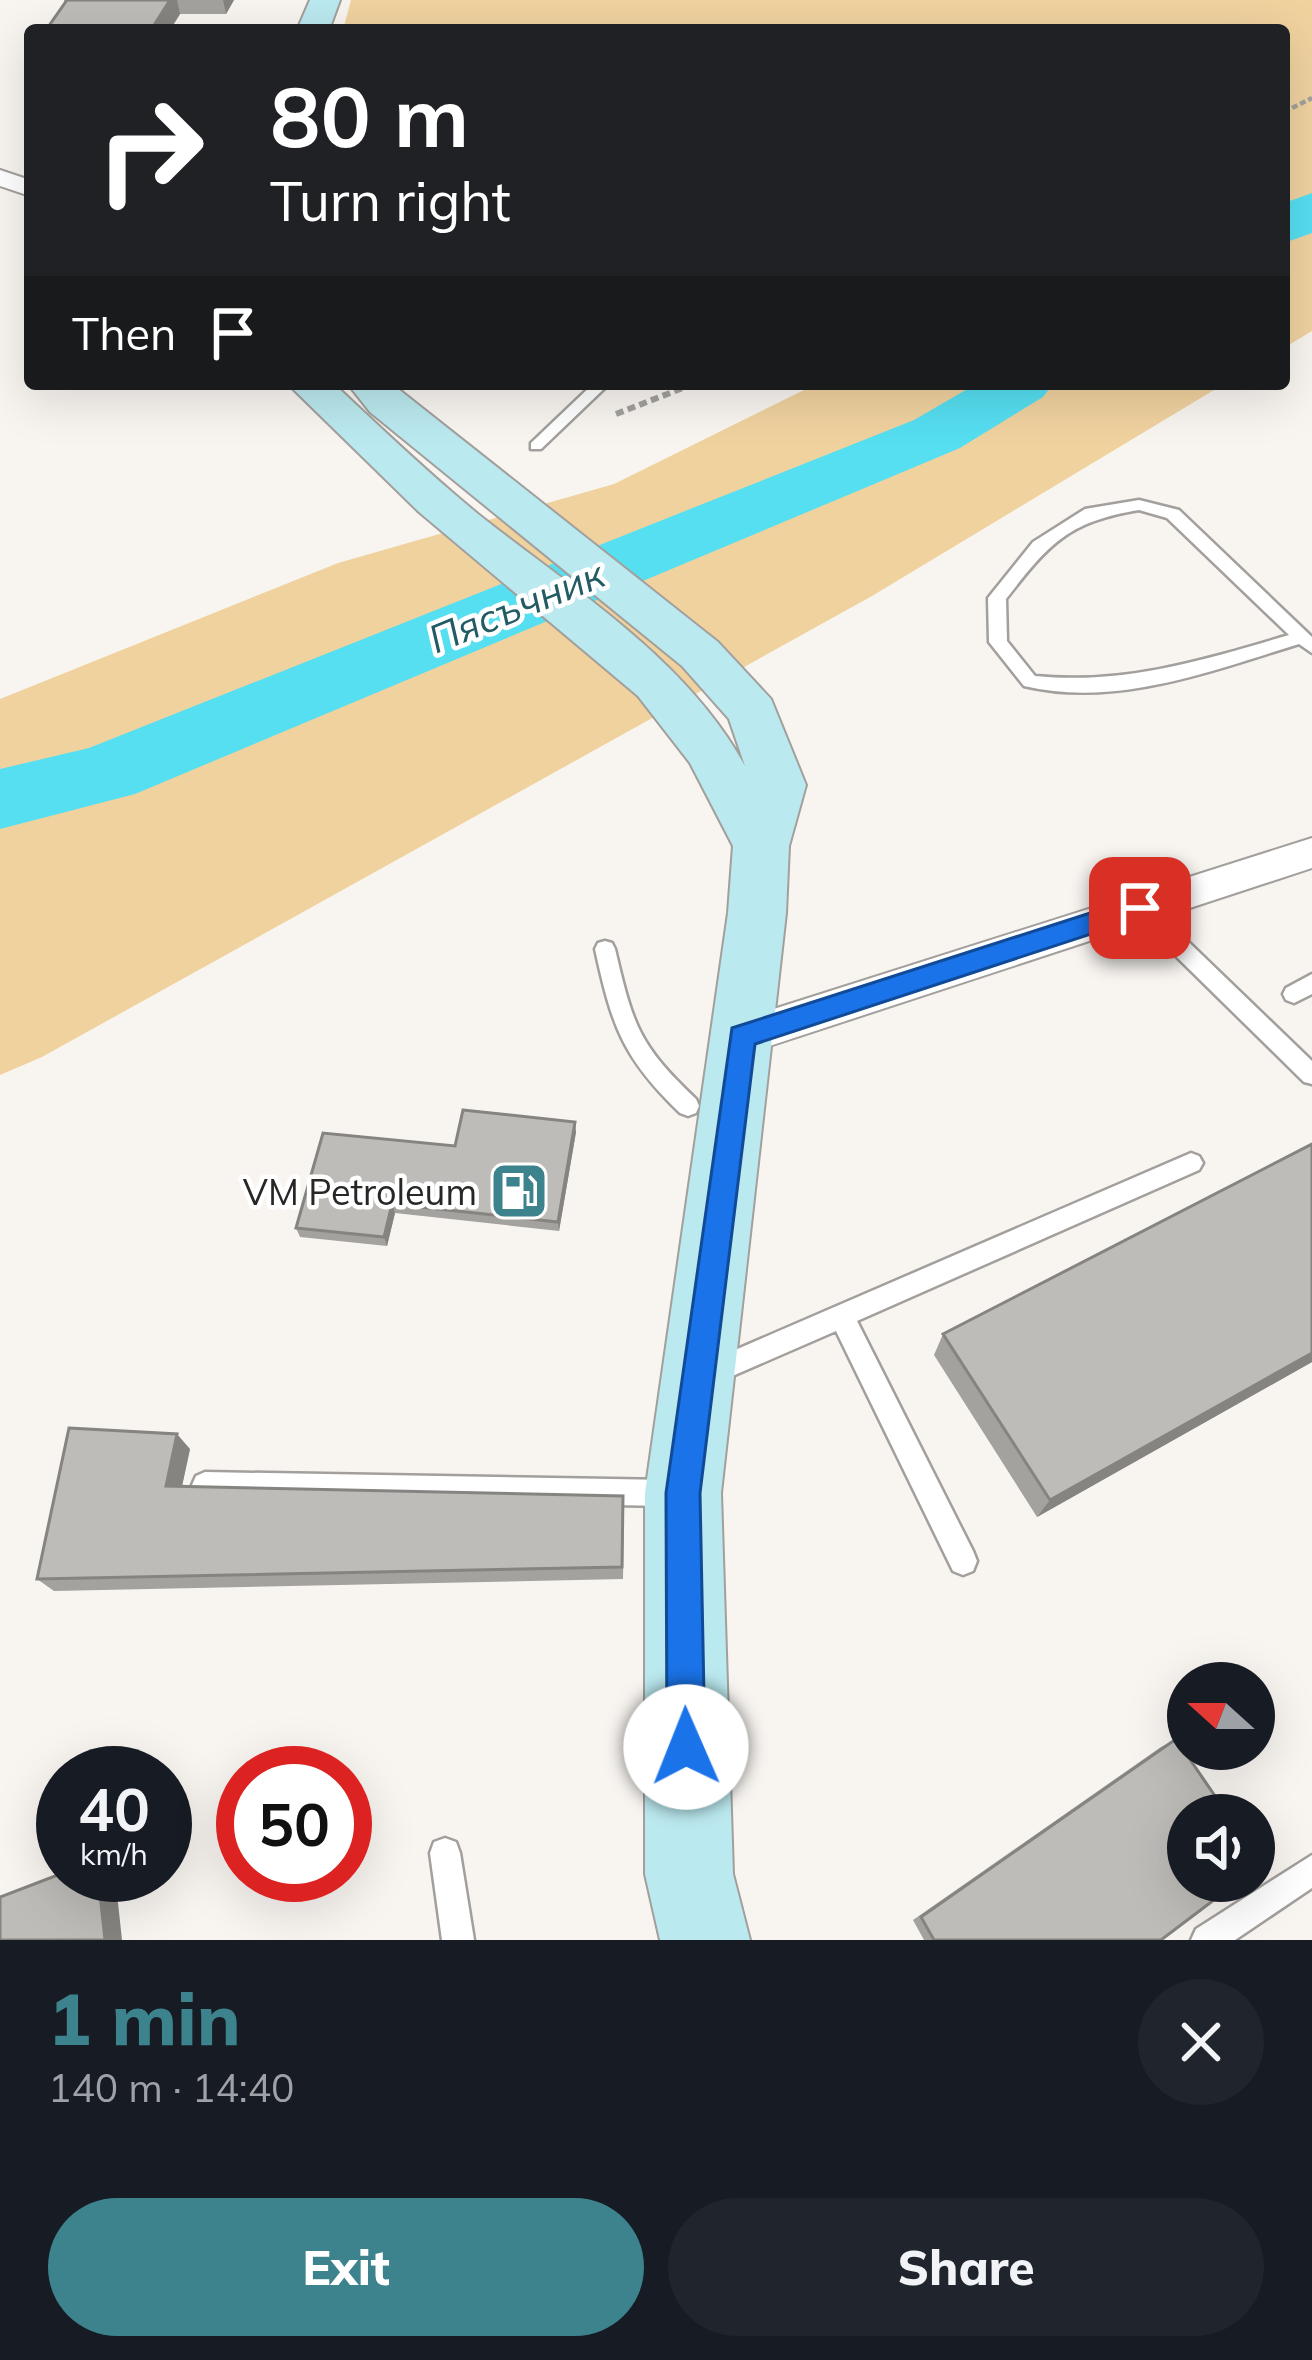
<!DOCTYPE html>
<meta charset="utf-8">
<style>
:root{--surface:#171b24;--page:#20242c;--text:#f1f3f6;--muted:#9ea1a6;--accent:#3c838d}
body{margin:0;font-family:Mulish,sans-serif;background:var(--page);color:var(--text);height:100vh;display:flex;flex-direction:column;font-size:45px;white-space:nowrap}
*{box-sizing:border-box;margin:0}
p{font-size:39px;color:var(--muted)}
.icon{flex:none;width:66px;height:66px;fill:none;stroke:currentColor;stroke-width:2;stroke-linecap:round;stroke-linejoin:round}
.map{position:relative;height:1940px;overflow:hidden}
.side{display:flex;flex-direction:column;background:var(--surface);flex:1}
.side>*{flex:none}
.banner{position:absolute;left:24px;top:24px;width:1266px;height:366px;border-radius:12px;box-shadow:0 12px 48px #0002;background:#202124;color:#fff;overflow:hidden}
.needle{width:78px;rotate:291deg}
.fabs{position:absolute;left:1167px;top:1662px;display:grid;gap:24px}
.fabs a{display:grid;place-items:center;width:108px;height:108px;border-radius:50%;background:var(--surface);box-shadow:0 12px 48px #0002;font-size:60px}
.speed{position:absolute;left:36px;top:1746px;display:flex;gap:24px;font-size:60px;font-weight:700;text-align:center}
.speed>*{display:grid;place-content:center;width:156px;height:156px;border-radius:50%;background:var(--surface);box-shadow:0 12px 48px #0002;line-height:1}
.speed small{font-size:30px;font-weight:400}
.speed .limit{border:18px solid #d22;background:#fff;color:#111}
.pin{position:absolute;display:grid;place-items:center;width:102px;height:102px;color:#fff;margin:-51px;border-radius:24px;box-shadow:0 6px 18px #0006}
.me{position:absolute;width:132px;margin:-66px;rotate:359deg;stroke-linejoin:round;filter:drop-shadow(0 0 9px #0008)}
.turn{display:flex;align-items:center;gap:42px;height:252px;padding:0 48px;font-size:54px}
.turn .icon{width:156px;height:156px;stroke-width:2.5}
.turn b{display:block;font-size:84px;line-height:102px}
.then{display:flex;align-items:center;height:114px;padding:0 48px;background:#0003;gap:24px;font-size:45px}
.round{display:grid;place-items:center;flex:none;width:126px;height:126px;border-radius:63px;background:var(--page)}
.overview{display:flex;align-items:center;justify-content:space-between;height:204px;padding:0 48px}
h1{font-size:72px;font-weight:800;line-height:90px;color:var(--accent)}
.primary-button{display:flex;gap:24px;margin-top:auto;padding:24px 48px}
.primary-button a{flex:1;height:138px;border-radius:72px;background:var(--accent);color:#fff;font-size:48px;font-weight:800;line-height:138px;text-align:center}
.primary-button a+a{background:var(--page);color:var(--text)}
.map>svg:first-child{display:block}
.green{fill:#f0d29f}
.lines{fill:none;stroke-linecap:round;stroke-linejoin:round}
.river{fill:#55dff1;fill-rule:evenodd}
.lane-casing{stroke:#a29f9c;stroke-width:5}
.street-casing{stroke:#a29f9c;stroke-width:4}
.secondary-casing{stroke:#a29f9c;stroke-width:4}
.path-far1{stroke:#a2a09d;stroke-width:4.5;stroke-dasharray:6 3;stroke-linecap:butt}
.path{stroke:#a2a09d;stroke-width:6;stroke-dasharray:8 4.5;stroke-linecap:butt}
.lane{fill:#fff;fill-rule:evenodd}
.street{fill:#fff;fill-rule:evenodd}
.secondary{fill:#bae9ef;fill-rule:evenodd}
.wall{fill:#a3a29e}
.shaded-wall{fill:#858481}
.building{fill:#bebcb8;stroke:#858481;stroke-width:3}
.route{fill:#1a73e8;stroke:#114b97;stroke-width:3}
.labels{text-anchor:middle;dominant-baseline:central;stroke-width:9;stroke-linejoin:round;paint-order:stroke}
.poi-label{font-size:36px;fill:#282725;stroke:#fff;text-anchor:end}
.water-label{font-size:39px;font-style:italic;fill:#225b63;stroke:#fff}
</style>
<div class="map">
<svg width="1312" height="1940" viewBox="0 0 1312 1940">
<rect width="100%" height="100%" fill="#f8f5f1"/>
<path class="green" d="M351,0H1312V331L1284,348V30H343Z
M816,384H1224L872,596L42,1057L0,1075V699L338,563L614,484Z"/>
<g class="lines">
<path class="river" d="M1312,193V233L1284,243V203Z
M976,384H1053L1043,397L960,448L135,794L0,829V769L89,748L914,420Z"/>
<g class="lane-casing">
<path id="lane" d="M593,384H609L541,449H531V443Z
M1139,500L1179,510L1312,637V653L1299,644C1211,671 1116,708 1024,686L989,642L988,598L1033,542L1085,509ZM1139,510L1167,518L1289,635C1204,660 1125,685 1035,676L1007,641L1006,599C1049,544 1067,522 1139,510Z
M1140,900L1147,902L1312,1061V1084L1304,1082L1133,914L1130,908Z
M605,941L612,943L615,949C633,1025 638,1044 696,1099L699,1106L696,1113L688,1116L680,1113C622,1057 612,1026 595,949L598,943Z
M1312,974V994L1294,1003L1286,1000L1283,994L1286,988Z
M1191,1153L1199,1156L1203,1163L1199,1170L857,1321L973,1551L977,1561L973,1571L963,1575L953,1571L836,1331L714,1384L705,1381L701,1372L705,1363Z
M205,1472L670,1480L679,1484L683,1493L679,1502L670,1506L205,1498L196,1494L192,1485L196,1476Z
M445,1838L456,1842L460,1853L474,1940H442L430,1853L434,1842Z
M1312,1855V1888L1235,1940H1191L1196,1929Z"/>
</g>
<g class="street-casing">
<path id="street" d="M0,170L30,180V196L0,186Z
M1312,838V868L742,1055L727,1050L720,1037L727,1024L742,1019Z"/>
</g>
<g class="secondary-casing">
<path id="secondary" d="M310,0H340L329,30H297Z
M288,384H334C381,428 428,473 478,514C572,589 686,658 745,766L729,719L682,666L370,412L348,384H392L718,642L771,699L806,785L789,846L786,913L721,1493L733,1874L750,1940H660L645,1874V1493L728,913L733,846L690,763L638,696L419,512Z"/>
</g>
<path class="path-far1" d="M1284,112L1312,98"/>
<path class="path" d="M616,414L693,384"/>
<use href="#lane" class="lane"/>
<use href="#street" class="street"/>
<use href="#secondary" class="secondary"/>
</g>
<path class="wall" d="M64,0H234L226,14H180L170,30H46L65,3Z
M576,1132L559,1231L395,1213L387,1246L300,1237L296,1228L455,1146Z
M1312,1144V1362L1037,1517L934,1355L943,1334Z
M190,1449L182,1486L624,1510L623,1579L54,1591L37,1579Z
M1176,1739L1161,1940H924L913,1920L1161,1747Z"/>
<path class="shaded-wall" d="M170,0H177L180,14L170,30H151Z
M223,0H234L226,14Z
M575,1122L576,1132L559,1231L558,1222Z
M392,1204L395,1213L387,1246L384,1237Z
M1312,1353V1362L1037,1517L1050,1500Z
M177,1434L190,1449L179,1500L166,1486Z
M98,1875H115L122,1940H105Z"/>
<path class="building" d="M67,0H170L151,30H46Z
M463,1110L575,1122L558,1222L392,1204L384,1237L296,1228L323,1133L455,1146Z
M1312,1144V1353L1050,1500L943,1334Z
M69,1428L177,1434L166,1486L623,1496L622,1567L37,1579Z
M1176,1739L1228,1815H1188V1881H1239L1161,1940H934L921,1917Z
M1254,1854L1261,1865L1254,1870Z
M63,1873V1875H98L105,1940H0V1897Z"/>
<path class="route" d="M1140,897L1153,908L1149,915L755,1044L700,1493L705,1747L700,1760L686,1766L673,1760L667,1747L666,1493L732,1028Z"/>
<defs>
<g id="fuel-square" transform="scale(3)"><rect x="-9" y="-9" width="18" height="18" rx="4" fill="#3c838d" stroke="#fff"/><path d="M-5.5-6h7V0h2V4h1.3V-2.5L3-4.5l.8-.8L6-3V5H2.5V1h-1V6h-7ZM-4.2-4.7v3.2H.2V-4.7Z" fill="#fff"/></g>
</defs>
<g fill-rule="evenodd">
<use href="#fuel-square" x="519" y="1191"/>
</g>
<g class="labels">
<g class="poi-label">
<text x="477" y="1191">VM Petroleum</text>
</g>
<g class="water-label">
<text transform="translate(516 606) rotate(-22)">Пясъчник</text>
</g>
</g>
</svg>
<div class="fabs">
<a><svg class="needle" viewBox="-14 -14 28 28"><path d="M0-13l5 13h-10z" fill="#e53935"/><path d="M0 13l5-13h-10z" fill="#9ea1a6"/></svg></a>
<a><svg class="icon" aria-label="sound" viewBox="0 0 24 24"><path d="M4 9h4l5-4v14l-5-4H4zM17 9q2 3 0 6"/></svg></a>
</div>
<div class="speed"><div>40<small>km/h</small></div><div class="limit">50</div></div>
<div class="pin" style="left:1140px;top:908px;background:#d93025"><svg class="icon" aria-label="arrive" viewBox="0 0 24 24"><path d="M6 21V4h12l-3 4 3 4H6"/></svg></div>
<svg class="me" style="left:686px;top:1747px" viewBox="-20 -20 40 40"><circle r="19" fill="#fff"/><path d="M0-13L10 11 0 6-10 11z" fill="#1a73e8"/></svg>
<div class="banner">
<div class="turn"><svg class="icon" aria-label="right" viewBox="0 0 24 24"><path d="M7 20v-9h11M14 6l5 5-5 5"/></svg><div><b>80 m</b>Turn right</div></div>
<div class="then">Then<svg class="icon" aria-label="arrive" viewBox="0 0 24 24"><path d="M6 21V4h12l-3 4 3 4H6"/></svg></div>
</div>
</div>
<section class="side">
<div class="overview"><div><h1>1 min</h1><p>140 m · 14:40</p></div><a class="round"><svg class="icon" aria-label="close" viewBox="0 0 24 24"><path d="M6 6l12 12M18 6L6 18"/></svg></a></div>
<div class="primary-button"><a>Exit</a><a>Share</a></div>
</section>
